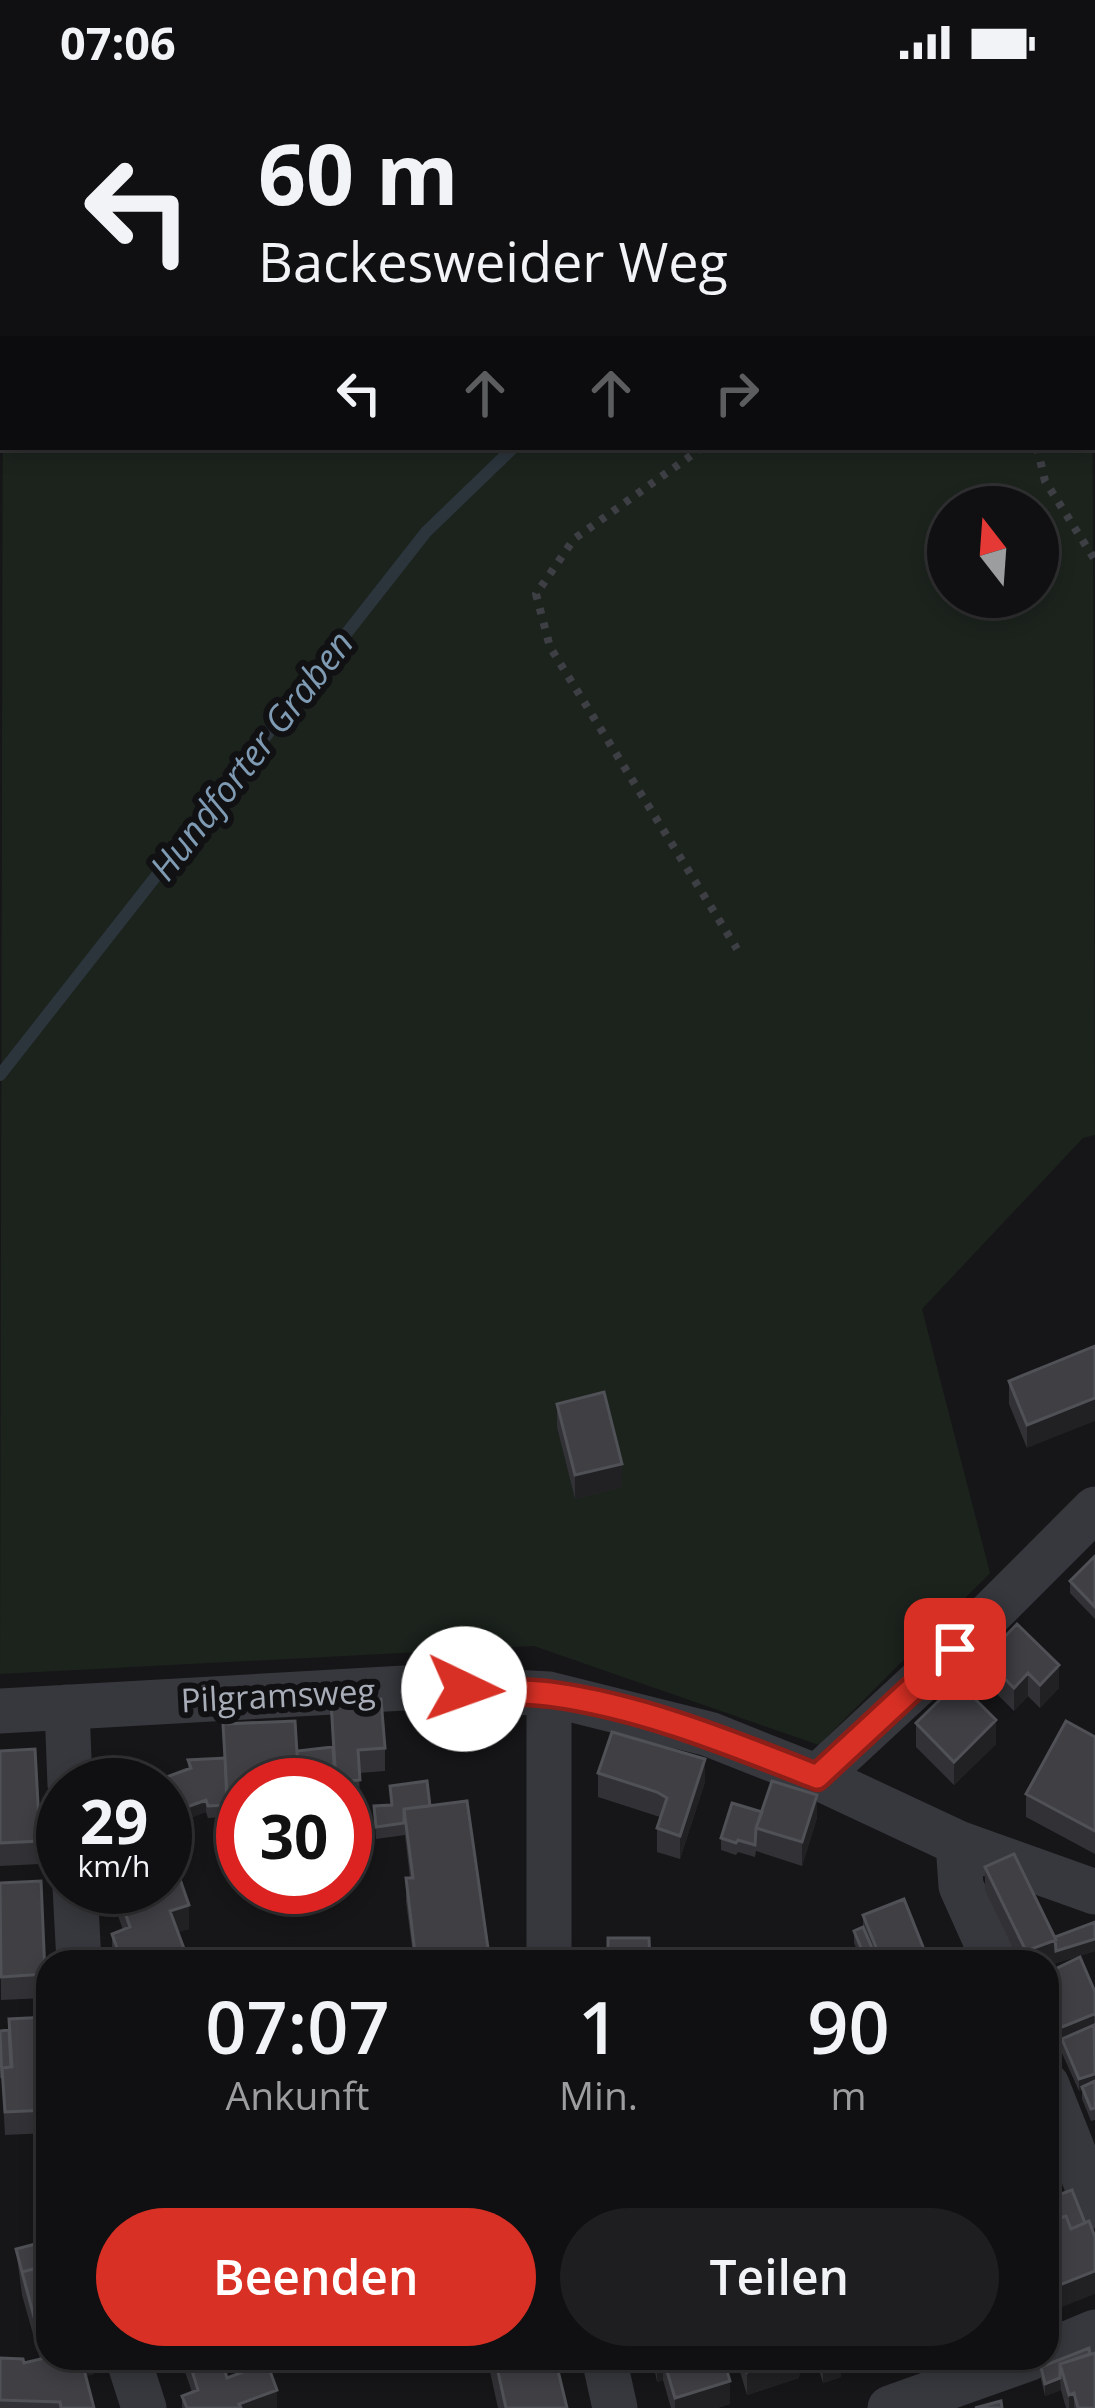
<!DOCTYPE html>
<html lang="de">
<style>
:root{--surface:#101012;--page:#1e1e20;--text:#f1f3f6;--muted:#9c9d9f;--line:#303032;--accent:#d93025}
body{margin:0;font-family:"Open Sans",sans-serif;background:var(--page);color:var(--text);height:100vh;display:flex;flex-direction:column;font-size:45px;white-space:nowrap}
*{box-sizing:border-box;margin:0}
p{font-size:39px;color:var(--muted)}
.icon{flex:none;width:66px;height:66px;fill:none;stroke:currentColor;stroke-width:2;stroke-linecap:round;stroke-linejoin:round}
.map{position:relative;flex:1;overflow:hidden}
.sheet{position:absolute;left:36px;top:1866px;width:1023px;height:420px;display:flex;flex-direction:column;background:var(--surface);border-radius:36px;box-shadow:0 6px 18px #0003,0 0 0 3px var(--line)}
.sheet>*{flex:none}
.hud{position:absolute;left:0px;top:0px;width:1095px;height:366px;box-shadow:0 6px 18px #0003,0 0 0 3px var(--line);background:#101012;color:var(--text);overflow:hidden}
.needle{width:78px;rotate:343deg}
.fabs{position:absolute;left:927px;top:402px;display:grid;gap:24px}
.fabs a{display:grid;place-items:center;width:132px;height:132px;border-radius:50%;background:var(--surface);box-shadow:0 6px 18px #0003,0 0 0 3px var(--line);font-size:60px}
.speed{position:absolute;left:36px;top:1674px;display:flex;gap:24px;font-size:60px;font-weight:700;text-align:center}
.speed>*{display:grid;place-content:center;width:156px;height:156px;border-radius:50%;background:var(--surface);box-shadow:0 6px 18px #0003,0 0 0 3px var(--line);line-height:1}
.speed small{font-size:30px;font-weight:400}
.speed .limit{border:18px solid #d22;background:#fff;color:#111}
.pin{position:absolute;display:grid;place-items:center;width:102px;height:102px;color:#fff;margin:-51px;border-radius:24px;box-shadow:0 6px 18px #0006}
.me{position:absolute;width:132px;margin:-66px;rotate:93deg;stroke-linejoin:round;filter:drop-shadow(0 0 9px #0008)}
.turn{display:flex;align-items:center;gap:42px;height:252px;padding:0 60px;font-size:54px}
.turn .icon{width:156px;height:156px;stroke-width:2.5}
.turn b{display:block;font-size:84px;line-height:102px}
.lanes{display:flex;align-items:center;height:114px;padding:0 60px;background:#0003;justify-content:center;gap:60px;direction:ltr}
.lanes .off{opacity:.35}
.eta{display:flex;justify-content:space-evenly;align-items:center;height:204px;text-align:center}
.eta b{font-size:72px;font-weight:600;line-height:84px}
.button{display:flex;gap:24px;margin-top:auto;padding:24px 60px}
.button a{flex:1;height:138px;border-radius:72px;background:var(--accent);color:#fff;font-size:48px;font-weight:600;line-height:138px;text-align:center}
.button a+a{background:var(--page);color:var(--text)}
.status{display:flex;justify-content:space-between;align-items:center;height:84px;padding:0 60px;background:var(--surface);direction:ltr}
.status svg{height:33px;fill:currentColor}
.map>svg:first-child{display:block}
.green{fill:#1c231d;fill-rule:evenodd}
.lines{fill:none;stroke-linecap:round;stroke-linejoin:round}
.stream{stroke:#2c353c;stroke-width:12}
.path{stroke:#3d3f44;stroke-width:8;stroke-dasharray:6 9;stroke-linecap:butt}
.street{stroke:#37383d;stroke-width:45}
.wall{fill:#323236}
.shaded-wall{fill:#212124}
.building{fill:#3f3f44;stroke:#4f5156;stroke-width:3}
.route-casing{stroke:#8d1f18;stroke-width:30}
.route{stroke:#d93025;stroke-width:21}
.labels{text-anchor:middle;dominant-baseline:central;stroke-width:12;stroke-linejoin:round;paint-order:stroke}
.street-label{font-size:33px;fill:#a8adb8;stroke:#111113}
.water-label{font-size:36px;font-style:italic;fill:#7f9bb3;stroke:#111113}
</style>
<div class="status"><b>07:06</b><svg viewBox="0 0 49 12"><path d="M0 12V9h3v3zM5 12V6h3v6zM10 12V3h3v9zM15 12V0h3v12zM26 1h20v11H26zM47 4h2v5h-2z"/></svg></div>
<div class="map">
<svg width="1095" height="2324" viewBox="0 0 1095 2324">
<rect width="100%" height="100%" fill="#161618"/>
<path class="green" d="M1092,178L1095,1051L1083,1054L922,1225L990,1489L819,1661L534,1562L0,1590L3,251V363H1092ZM948,423H1038V513H948Z"/>
<g class="lines">
<path class="stream" d="M990,3L992,0
M0,991L426,448L514,363"/>
<path class="path" d="M961,0V3
M703,363L574,455L536,510L550,563L737,865
M1037,363L1045,397L1095,476"/>
<path class="street" d="M149,3L151,0
M0,210L3,206
M67,1623L70,1701
M0,1627L422,1603L549,1610L709,1650L817,1693L958,1759L1095,1808
M817,1693L955,1565L1095,1425
M958,1759L961,1802L995,1878
M75,1803L79,1878
M549,1878V1610
M1047,2001L1095,2122
M1047,2268L1095,2248
M128,2274L144,2324
M604,2274L615,2324
M890,2324L1030,2274"/>
</g>
<path class="wall" d="M1095,1262L1027,1364L1009,1320V1297Z
M557,1320L622,1403L575,1415L557,1343Z
M1095,1472V1535L1070,1509V1497Z
M1017,1540L1059,1604L1040,1624L1028,1612L1014,1627L984,1597V1574Z
M331,1618L385,1664V1687L359,1689L360,1720L345,1721V1701H243V1732L208,1734L206,1728L165,1743V1701L188,1685V1676L224,1674L223,1640L297,1667L332,1663Z
M916,1639L996,1660L954,1701L916,1663Z
M1095,1653V1770L1026,1733V1710Z
M0,1667L40,1757V1780L0,1782Z
M598,1689L705,1698L680,1775L657,1768V1744L660,1733L598,1713Z
M390,1702L430,1722L490,1878H414L406,1818V1794H410L405,1751L376,1755L374,1722L391,1721Z
M762,1728L817,1734L802,1782L756,1767L755,1773L738,1768L736,1771L721,1766V1754Z
M165,1750L177,1778H174L189,1845L178,1848L189,1878H114L112,1873V1850L123,1846L108,1803H165Z
M985,1783L1055,1853L1095,1838V1867L1047,1882V1878H1020L985,1806Z
M0,1799L45,1890V1914L1,1916Z
M863,1831L929,1878H862L854,1859V1847L863,1843Z
M1047,1889L1095,1908V2036L1091,2037L1082,2015V2006L1079,2007L1047,1936Z
M48,1933V2049L5,2051L0,1964L9,1946Z
M16,2165L48,2274H94V2290L86,2292L94,2324H0V2274L24,2279L40,2275L22,2211Z
M1090,2270L1095,2324H1066L1061,2306L1045,2312L1041,2295V2283Z
M180,2274H221L227,2294L277,2324H182V2312L192,2308Z
M487,2274H555L567,2324H498Z
M652,2274H723L730,2320L717,2324H671L663,2296L657,2298Z
M736,2274H801L799,2294L747,2311Z
M815,2274H874L841,2285V2293L823,2299Z"/>
<path class="shaded-wall" d="M3,13V36L0,42V19Z
M1095,1314V1337L1027,1364V1341Z
M622,1380V1403L575,1415V1391Z
M1059,1581V1604L1040,1624V1601Z
M1028,1589V1612L1014,1627V1604Z
M996,1636V1660L954,1701V1678Z
M705,1675V1698L680,1775V1752Z
M817,1711V1734L802,1782V1758Z
M206,1716V1728L165,1743V1731Z
M189,1821V1845L170,1850V1827Z
M1095,1855V1867L1047,1882V1878H1026V1867L1056,1856Z
M1094,1930V1953L1062,1955V1943Z
M1095,1990V2002L1079,2007V1995Z
M1095,2187V2210L1047,2229V2206Z
M80,2274H94V2290L80,2293Z
M663,2274V2296L657,2298V2275Z
M790,2274H801L799,2294L747,2311V2288Z
M829,2274H874L841,2285V2293L823,2299V2276Z
M1060,2294L1061,2306L1045,2312V2300Z
M730,2297V2320L717,2324H675V2314Z
M277,2306V2324H239V2320Z
M1074,2309V2324H1069V2311Z"/>
<path class="building" d="M0,0H10L8,3H3V13L0,19Z
M1095,1262V1314L1027,1341L1009,1297Z
M604,1308L622,1380L575,1391L557,1320Z
M1095,1472V1523L1070,1497Z
M1017,1540L1059,1581L1040,1601L1028,1589L1014,1604L984,1574Z
M958,1598L996,1636L954,1678L916,1639Z
M381,1615L385,1664L358,1666L360,1696L336,1698L331,1618Z
M295,1637L299,1701H243V1709L227,1710L223,1640Z
M1066,1637L1095,1653V1747L1026,1710Z
M612,1648L705,1675L680,1752L657,1744L667,1714L657,1708L598,1689Z
M333,1663L335,1700L299,1701L297,1667Z
M35,1665L40,1757L0,1759V1667Z
M225,1674L227,1721L208,1722L206,1716L165,1731V1701H145L191,1684L188,1676Z
M427,1697L430,1722L404,1725V1739L376,1743L374,1722L392,1721L390,1702Z
M772,1697L817,1711L802,1758L756,1744Z
M467,1717L490,1878H416L406,1794H413L404,1725Z
M732,1719L762,1728L756,1744L755,1761L738,1756L736,1759L721,1754Z
M170,1748L177,1766L170,1768L165,1750Z
M166,1755L189,1821L170,1827L189,1878H122L112,1850L130,1843L116,1803H165Z
M1014,1770L1056,1856L1026,1867L985,1783Z
M41,1797L45,1890L1,1893L0,1799Z
M904,1815L929,1878H882L863,1831Z
M1095,1838V1855L1056,1867L1055,1853Z
M863,1843L878,1878H867L854,1847Z
M608,1854H649L650,1877H608Z
M1080,1873L1095,1908V1931L1094,1930L1062,1943L1047,1913V1889Z
M48,1933V2026L5,2028L2,1984L12,1983L9,1935Z
M1094,1941L1095,1990L1079,1995L1062,1955Z
M9,1946L11,1983L2,1984V1994L0,1947Z
M1095,1997V2024L1091,2025L1082,2003Z
M1072,2106L1085,2139L1071,2145L1066,2132L1047,2138V2115Z
M1066,2132L1071,2145L1089,2137L1095,2153V2187L1047,2206V2138Z
M47,2157L48,2181L22,2188L16,2165Z
M48,2181V2274H81L94,2324H61L60,2318L0,2316V2274L23,2275L24,2279L45,2274L22,2188Z
M1089,2264L1090,2270L1060,2280V2294L1045,2300L1041,2283Z
M1095,2269V2324H1078L1074,2309L1069,2311L1060,2280Z
M188,2274H221L227,2294L267,2279L277,2306L239,2320L241,2324H187L182,2312L198,2306Z
M495,2274H555L567,2324H506Z
M663,2274H723L730,2297L675,2314Z
M742,2274H790L747,2288Z
M1001,2317L1002,2324H975Z"/>
<g class="lines">
<g class="route-casing">
<path id="route" d="M464,1605C492,1607 521,1607 549,1610C641,1622 731,1659 817,1693L955,1565"/>
</g>
<use href="#route" class="route"/>
</g>
<g class="labels">
<g class="street-label">
<text transform="translate(278 1611) rotate(-3)">Pilgramsweg</text>
</g>
<g class="water-label">
<text transform="translate(251 671) rotate(-52)">Hundforter Graben</text>
</g>
</g>
</svg>
<div class="fabs">
<a><svg class="needle" viewBox="-14 -14 28 28"><path d="M0-13l5 13h-10z" fill="#e53935"/><path d="M0 13l5-13h-10z" fill="#9c9d9f"/></svg></a>
</div>
<div class="speed"><div>29<small>km/h</small></div><div class="limit">30</div></div>
<div class="pin" style="left:955px;top:1565px;background:#d93025"><svg class="icon" aria-label="arrive" viewBox="0 0 24 24"><path d="M6 21V4h12l-3 4 3 4H6"/></svg></div>
<svg class="me" style="left:464px;top:1605px" viewBox="-20 -20 40 40"><circle r="19" fill="#fff"/><path d="M0-13L10 11 0 6-10 11z" fill="#d93025"/></svg>
<div class="hud">
<div class="turn"><svg class="icon" aria-label="left" viewBox="0 0 24 24"><path d="M17 20v-9H6M10 6l-5 5 5 5"/></svg><div><b>60 m</b>Backesweider Weg</div></div>
<div class="lanes"><svg class="icon" aria-label="left" viewBox="0 0 24 24"><path d="M17 20v-9H6M10 6l-5 5 5 5"/></svg><svg class="icon off" aria-label="ahead" viewBox="0 0 24 24"><path d="M12 20V5M6 11l6-6 6 6"/></svg><svg class="icon off" aria-label="ahead" viewBox="0 0 24 24"><path d="M12 20V5M6 11l6-6 6 6"/></svg><svg class="icon off" aria-label="right" viewBox="0 0 24 24"><path d="M7 20v-9h11M14 6l5 5-5 5"/></svg></div>
</div>
<section class="sheet">
<div class="eta">
<div><b>07:07</b><p>Ankunft</p></div>
<div><b>1</b><p>Min.</p></div>
<div><b>90</b><p>m</p></div>
</div>
<div class="button"><a>Beenden</a><a>Teilen</a></div>
</section>
</div>
